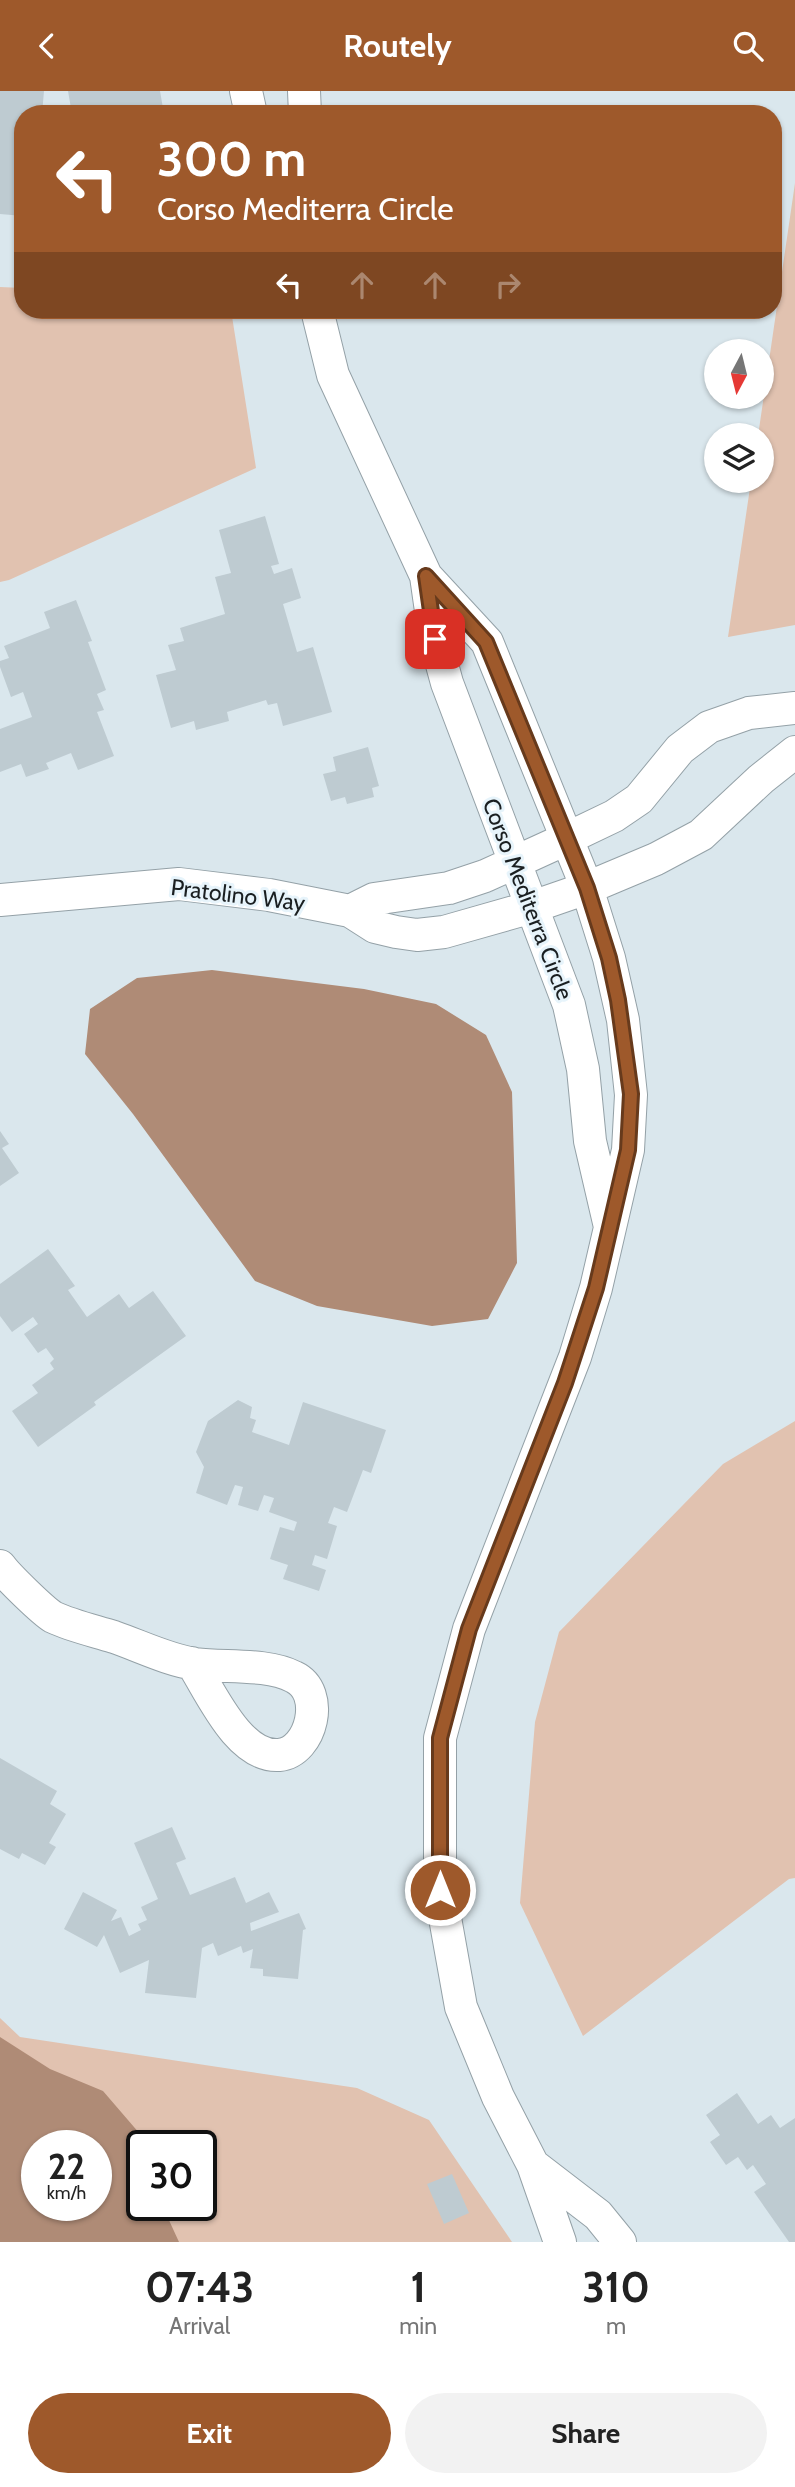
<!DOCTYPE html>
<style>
:root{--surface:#fff;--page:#f2f2f2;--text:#222;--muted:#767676;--accent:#9e592b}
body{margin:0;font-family:Cabin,sans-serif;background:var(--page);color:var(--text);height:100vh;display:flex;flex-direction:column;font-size:26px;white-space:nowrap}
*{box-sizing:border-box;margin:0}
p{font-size:23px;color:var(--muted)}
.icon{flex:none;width:38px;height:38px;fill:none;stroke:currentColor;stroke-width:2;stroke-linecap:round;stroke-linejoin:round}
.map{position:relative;height:2151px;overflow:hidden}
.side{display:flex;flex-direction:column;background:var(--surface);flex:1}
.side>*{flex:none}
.top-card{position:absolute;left:14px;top:14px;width:768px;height:214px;border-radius:28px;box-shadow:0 2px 5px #0004;background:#9e592b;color:#fff;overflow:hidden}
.needle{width:46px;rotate:187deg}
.fabs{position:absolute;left:704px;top:248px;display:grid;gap:14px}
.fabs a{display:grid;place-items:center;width:70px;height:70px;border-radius:50%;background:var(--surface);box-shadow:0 2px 5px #0004;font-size:35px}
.speed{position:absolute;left:21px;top:2039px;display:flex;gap:14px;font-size:35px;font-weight:700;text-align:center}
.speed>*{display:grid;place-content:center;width:91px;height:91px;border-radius:50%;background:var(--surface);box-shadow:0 2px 5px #0004;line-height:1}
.speed small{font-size:18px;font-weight:400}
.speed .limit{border:4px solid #111;border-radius:10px;background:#fff;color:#111}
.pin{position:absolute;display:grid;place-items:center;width:60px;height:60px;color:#fff;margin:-30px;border-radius:14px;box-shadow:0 4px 10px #0006}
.me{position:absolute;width:77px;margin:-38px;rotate:0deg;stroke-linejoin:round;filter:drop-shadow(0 0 5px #0008)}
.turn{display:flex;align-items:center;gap:24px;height:147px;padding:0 28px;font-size:32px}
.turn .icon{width:91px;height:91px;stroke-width:2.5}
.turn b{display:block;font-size:49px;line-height:60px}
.lanes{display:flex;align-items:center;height:66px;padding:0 28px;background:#0003;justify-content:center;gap:35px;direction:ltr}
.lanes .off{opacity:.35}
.eta{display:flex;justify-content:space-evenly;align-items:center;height:119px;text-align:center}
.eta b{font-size:42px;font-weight:700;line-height:49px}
.action{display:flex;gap:14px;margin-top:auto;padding:14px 28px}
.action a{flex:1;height:80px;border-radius:42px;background:var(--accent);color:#fff;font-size:28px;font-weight:700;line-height:80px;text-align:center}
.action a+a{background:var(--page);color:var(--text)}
header{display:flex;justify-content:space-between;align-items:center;height:91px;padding:0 28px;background:var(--accent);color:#fff;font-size:32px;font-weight:700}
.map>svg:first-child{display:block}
.green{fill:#e1c2b0;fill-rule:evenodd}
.water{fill:#af8b76;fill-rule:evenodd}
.building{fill:#becbd1}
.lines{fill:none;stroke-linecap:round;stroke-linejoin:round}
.street-casing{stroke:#94a1a7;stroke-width:34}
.street{stroke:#fff;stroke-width:32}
.route-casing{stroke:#673a1c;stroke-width:18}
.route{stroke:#9e592b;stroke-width:12}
.labels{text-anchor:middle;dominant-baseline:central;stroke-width:6;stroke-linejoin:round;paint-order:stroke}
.street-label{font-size:23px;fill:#1a1f21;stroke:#e7f4fb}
</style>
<header><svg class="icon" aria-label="back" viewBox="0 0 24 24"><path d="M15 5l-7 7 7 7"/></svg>Routely<svg class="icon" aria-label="search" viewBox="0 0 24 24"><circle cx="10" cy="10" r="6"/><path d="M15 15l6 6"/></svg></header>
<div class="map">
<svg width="795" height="2151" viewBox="0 0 795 2151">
<rect width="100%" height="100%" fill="#dae7ed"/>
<path class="green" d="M795,92V534L728,546L751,390H761V345H758Z
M0,196L23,197V219H231L256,377L9,489L0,491Z
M795,1330V1787L789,1788L583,1945L520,1812L535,1631L559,1541L723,1373Z
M0,1927L20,1946L357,1997L429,2029L512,2151H0ZM37,2054H96V2114H37ZM142,2054H201V2114H142Z"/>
<path class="water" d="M212,879L364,898L436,913L486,944L512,1001L517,1172L488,1228L432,1235L317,1215L255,1190L133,1023L85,963L90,918L137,887Z
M0,1946L50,1978L103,2000L140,2043L143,2054L142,2114H162L179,2151H0ZM37,2054H96V2114H37Z"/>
<path class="building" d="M0,0H44L42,23H23V125L0,123Z
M68,0H160L164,23H72Z
M265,425L279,473L271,475L274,483L292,477L301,507L283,513L297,561L313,556L332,621L283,635L277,612L268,614L266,609L227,621L229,630L196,639L194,630L171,637L156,584L176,579L168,554L184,550L180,537L225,523L215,486L231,482L219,439Z
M76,509L92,550L88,551L106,599L97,603L104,619L97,621L114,665L78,679L71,662L46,672L49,678L26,686L21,673L0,681V638L32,626L23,601L11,606L0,576V570L9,567L4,555L50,537L44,521Z
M368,656L379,695L372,697L374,706L347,713L345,706L331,710L323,683L336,680L333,666Z
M0,1040L9,1053L2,1057L19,1082L0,1095Z
M48,1158L75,1195L68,1199L87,1226L119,1203L129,1217L153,1200L186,1245L94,1311L96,1314L38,1356L12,1320L38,1302L32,1294L54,1278L50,1272L54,1268L46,1257L38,1262L24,1243L38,1233L33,1226L12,1241L0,1225V1193Z
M238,1309L252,1316L250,1327L256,1329L252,1341L289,1354L303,1311L386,1339L371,1382L363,1379L347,1421L334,1416L328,1432L337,1435L327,1468L315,1464L312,1474L326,1479L319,1500L283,1488L288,1474L270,1468L280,1436L294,1440L297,1431L269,1421L274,1407L264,1404L258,1420L238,1414L243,1396L235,1394L227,1414L196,1402L204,1376L196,1361L208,1330Z
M0,1667L57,1700L50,1713L66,1723L49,1752L56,1756L45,1774L22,1762L19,1768L0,1758Z
M172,1736L186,1768L176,1772L190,1804L235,1786L246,1812L269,1801L279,1821L250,1832L251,1840L299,1822L306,1838L303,1839L298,1888L263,1885V1878L250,1877L253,1858L243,1862L241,1855L218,1865L213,1852L202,1857L196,1907L145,1902L149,1869L120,1882L104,1844L97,1856L64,1838L83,1801L117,1819L111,1830L121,1826L129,1845L141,1839L138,1833L147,1829L141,1816L158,1808L134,1752Z
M737,2002L758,2033L771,2024L780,2037L795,2027V2151H789L754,2101L766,2093L753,2074L747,2079L738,2066L726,2074L710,2051L720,2044L706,2024Z
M452,2083L469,2122L444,2133L427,2093Z"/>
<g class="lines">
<g class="street-casing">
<path id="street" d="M246,0L251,23
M304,0L305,23
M317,219L333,284L426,485
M0,809L179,793L269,804L350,820L375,836L396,841L417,844L444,841L532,816L587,797L656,768L701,744L761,688L795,661
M350,820L374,808L449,797L485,785L566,748L614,725L639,708L680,658L709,636L749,622L795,617
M0,1475C7,1485 43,1520 53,1526C72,1535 95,1540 114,1546C140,1555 168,1569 195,1573C225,1577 267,1572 294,1586C326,1601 312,1661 279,1664C239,1667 211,1602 192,1572
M533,2074L598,2124L620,2151
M560,2151L533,2074L498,2006L461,1916L440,1799V1647L469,1538L575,1266L596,1197L628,1059L631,1004L623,929L609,867L587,797L487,551L426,485L435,548L447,592L569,914L583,978L590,1050L610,1136"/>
</g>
<use href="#street" class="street"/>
</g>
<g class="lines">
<g class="route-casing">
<path id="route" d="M435,548L426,485L486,551L587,797L609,867L618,909L631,1003L628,1059L596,1197L565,1292L469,1538L440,1647V1799"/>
</g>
<use href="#route" class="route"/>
</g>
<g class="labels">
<g class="street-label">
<text transform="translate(238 804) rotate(7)">Pratolino Way</text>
<text transform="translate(528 808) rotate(69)">Corso Mediterra Circle</text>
</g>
</g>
</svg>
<div class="fabs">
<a><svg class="needle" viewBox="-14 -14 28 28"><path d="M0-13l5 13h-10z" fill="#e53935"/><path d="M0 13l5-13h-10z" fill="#767676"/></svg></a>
<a><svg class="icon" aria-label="layers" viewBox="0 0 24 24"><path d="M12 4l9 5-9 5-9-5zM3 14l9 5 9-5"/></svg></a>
</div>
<div class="speed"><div>22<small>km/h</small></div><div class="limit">30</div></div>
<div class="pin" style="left:435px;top:548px;background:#d93025"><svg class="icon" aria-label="arrive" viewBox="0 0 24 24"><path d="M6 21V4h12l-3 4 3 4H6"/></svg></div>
<svg class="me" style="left:440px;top:1799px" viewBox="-20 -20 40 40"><circle r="17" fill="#9e592b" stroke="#fff" stroke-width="3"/><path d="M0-11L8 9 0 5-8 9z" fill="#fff"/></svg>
<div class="top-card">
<div class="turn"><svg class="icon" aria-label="left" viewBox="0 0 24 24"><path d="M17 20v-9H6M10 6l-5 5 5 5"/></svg><div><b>300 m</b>Corso Mediterra Circle</div></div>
<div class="lanes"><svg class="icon" aria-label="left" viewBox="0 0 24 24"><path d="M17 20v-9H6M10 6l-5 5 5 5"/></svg><svg class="icon off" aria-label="ahead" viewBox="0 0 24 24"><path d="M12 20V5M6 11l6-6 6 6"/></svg><svg class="icon off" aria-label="ahead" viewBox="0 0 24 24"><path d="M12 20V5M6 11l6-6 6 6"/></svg><svg class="icon off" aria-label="right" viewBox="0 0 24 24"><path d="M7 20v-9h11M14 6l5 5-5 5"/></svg></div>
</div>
</div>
<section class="side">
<div class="eta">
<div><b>07:43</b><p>Arrival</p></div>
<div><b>1</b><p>min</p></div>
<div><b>310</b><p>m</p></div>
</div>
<div class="action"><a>Exit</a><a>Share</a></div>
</section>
